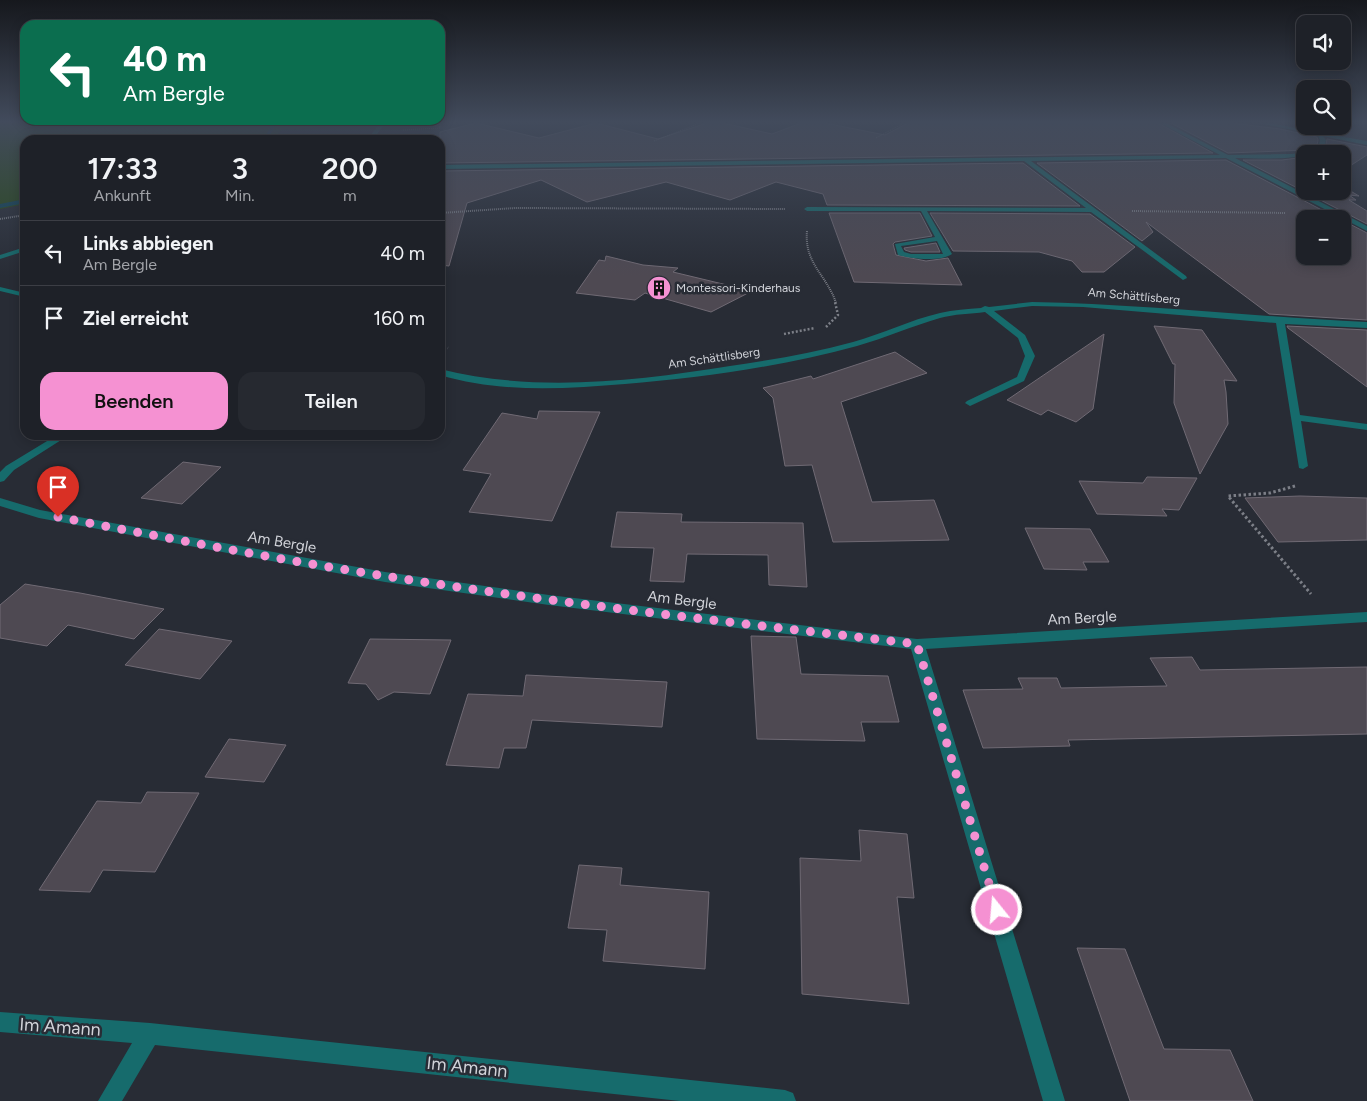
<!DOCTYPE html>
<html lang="de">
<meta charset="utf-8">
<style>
:root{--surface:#1e2128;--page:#262930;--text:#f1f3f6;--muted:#a1a3a8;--line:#3c3e45;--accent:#f591d2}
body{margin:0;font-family:Figtree,sans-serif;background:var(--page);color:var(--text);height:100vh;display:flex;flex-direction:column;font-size:19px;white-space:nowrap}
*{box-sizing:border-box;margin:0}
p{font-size:16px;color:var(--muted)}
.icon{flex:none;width:28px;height:28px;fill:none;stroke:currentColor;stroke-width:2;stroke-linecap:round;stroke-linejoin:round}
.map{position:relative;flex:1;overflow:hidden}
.drawer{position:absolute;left:20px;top:135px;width:425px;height:305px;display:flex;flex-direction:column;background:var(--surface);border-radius:15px;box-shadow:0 2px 12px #0003,0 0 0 1px var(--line)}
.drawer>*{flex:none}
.hud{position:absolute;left:20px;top:20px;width:425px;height:105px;border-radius:15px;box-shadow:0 2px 12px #0003,0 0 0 1px var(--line);background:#0b6e4f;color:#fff;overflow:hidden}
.controls{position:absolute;left:1296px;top:15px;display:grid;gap:10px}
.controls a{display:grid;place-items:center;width:55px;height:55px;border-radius:10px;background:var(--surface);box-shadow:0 2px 12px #0003,0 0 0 1px var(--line);font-size:25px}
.pin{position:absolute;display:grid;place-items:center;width:42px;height:42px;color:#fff;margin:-51px -21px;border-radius:50% 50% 50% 0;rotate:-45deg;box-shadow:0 0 5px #0007}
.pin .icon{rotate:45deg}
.me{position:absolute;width:55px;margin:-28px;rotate:343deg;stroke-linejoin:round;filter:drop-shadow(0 0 4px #0008)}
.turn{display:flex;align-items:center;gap:18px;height:105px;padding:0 20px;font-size:22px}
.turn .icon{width:65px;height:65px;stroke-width:2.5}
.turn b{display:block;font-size:35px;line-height:42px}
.eta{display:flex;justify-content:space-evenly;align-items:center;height:85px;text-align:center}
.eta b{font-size:30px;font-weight:600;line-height:35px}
.cta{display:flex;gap:10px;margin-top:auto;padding:10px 20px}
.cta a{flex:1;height:58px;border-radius:15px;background:var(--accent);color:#111;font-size:20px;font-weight:600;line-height:58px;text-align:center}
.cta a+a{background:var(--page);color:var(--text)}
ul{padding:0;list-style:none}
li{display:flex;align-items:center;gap:15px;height:65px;padding:0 20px;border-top:1px solid var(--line)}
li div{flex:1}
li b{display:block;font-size:19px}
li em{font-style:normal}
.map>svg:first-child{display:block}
.green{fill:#274915}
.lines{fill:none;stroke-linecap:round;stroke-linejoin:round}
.stream{fill:#0d4459;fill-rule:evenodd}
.building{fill:#4e4952;stroke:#706a74}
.path-far3{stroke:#7c7f87;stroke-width:1;stroke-dasharray:1 1;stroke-linecap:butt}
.path-far2{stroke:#7c7f87;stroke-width:2;stroke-dasharray:1 1;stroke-linecap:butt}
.path-far1{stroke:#7c7f87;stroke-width:2.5;stroke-dasharray:2 2;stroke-linecap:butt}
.path{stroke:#7c7f87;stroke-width:3;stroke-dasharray:2.5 2.5;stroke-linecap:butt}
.street{fill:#166b6c;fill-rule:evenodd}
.route{stroke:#f591d2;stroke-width:9;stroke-dasharray:0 16.2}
.labels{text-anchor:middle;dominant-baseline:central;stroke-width:5;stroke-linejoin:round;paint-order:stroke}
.far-poi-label{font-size:12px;fill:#d1d3d9;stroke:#282c35;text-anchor:start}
.far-street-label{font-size:12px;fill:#d1d3d9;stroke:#282c35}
.street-label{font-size:15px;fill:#d1d3d9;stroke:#282c35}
.near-street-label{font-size:18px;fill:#d1d3d9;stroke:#282c35}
</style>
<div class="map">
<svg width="1367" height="1101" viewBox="0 0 1367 1101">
<rect width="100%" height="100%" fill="#282c35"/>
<path class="green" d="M0,123H330L329,127L282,129L274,140H25V204L0,209Z"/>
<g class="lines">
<path class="stream" d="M273,123H277L267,140H263Z
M25,199V203L0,208V204Z"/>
</g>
<path class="building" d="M476,123L539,138L596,123L658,139L707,123H723L772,134L801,123H825L885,135L908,123H1158L1213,153L440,163V132Z
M1171,123H1232L1280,129L1317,137L1318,140L1317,145L1308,150L1228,153Z
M1327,139L1367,147V155L1342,171V154H1316L1325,149Z
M1305,157V191H1342V186L1359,196L1349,195L1356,200H1349L1367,211V224L1243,160H1282Z
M1226,160L1339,219H1305V256H1342V220L1367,233V320L1269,314L1146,222L1153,232L1142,241L1037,163Z
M1023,163L1080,206L827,205L823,194L776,182L730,200L666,182L587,202L541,180L467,203L449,266L440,265V171Z
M829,213H920L932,236L895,242L893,244L896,255L926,261L948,258L962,285L854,282Z
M930,213L1090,214L1135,247L1104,272H1082L1072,261L1039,252L953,251Z
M936,243L940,252H911L905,250L904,248Z
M606,256L643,265L678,268L673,272L752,291L711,312L645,293L635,300L576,293L599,260L605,261Z
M1154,326L1202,330L1237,381L1224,380L1226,392L1228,424L1200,474L1174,403L1175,364H1173Z
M1287,326L1367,330V387L1288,328Z
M1104,334L1093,409L1076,422L1048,410L1041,415L1007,400Z
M895,352L927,373L841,402L872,502L934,500L949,540L833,542L812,465L785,466L773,398L763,388L811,376L813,379Z
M539,411L600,412L552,521L469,512L491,474L463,470L502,413L537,419Z
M183,462L221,467L182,504L141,498Z
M1147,477L1197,478L1179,510L1162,509L1167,516L1097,514L1079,481L1143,483Z
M1300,496L1367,498V540L1278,542L1245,498Z
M617,512L682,514L681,522L803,523L807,587L769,585L768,555L687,554L684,582L650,581L654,548L611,547Z
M1025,528L1090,529L1109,562H1083L1087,570L1044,569Z
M25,584L80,593L164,609L134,639L68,625L47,646L0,638V605Z
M159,629L232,641L200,679L125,665Z
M751,636L796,637L801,674L888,676L899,722H861L865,741L757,739Z
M370,639L451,640L430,694L394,692L378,700L366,684L348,683Z
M1192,657L1200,670L1367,667V734L1068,740L1070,746L983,748L963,690L1023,689L1018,678H1057L1061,688L1167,686L1150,658Z
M526,675L667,682L662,727L532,720L526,748H504L499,768L446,765L468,694L523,696Z
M229,739L286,745L264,782L205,777Z
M147,792L199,793L155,872L103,870L90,892L39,890L97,801L141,803Z
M859,830L907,834L914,898L897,897L909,1004L802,994L800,858L861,861Z
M579,865L622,868L620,885L709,892L705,969L603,961L607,930L568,928Z
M1077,948L1125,949L1164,1049L1230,1050L1253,1101H1130Z"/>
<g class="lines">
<path class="path-far3" d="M403,130L440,128V123
M876,138L902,124
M654,141L700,123"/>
<path class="path-far2" d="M1132,211L1286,213
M440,213L515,208L785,209
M0,219L25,215
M807,231C804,264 827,275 836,303"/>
<path class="path-far1" d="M826,327L838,315L835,302
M784,334L815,328
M440,346L448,348"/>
<path class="path" d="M1295,486L1270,493L1228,496L1311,594"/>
<path class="street" d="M380,123H385L373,140H367Z
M1160,123H1166L1228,155L1291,154L1309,152L1319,146L1320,140L1318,135L1259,123H1270L1316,132L1313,126H1318L1321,133L1367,141V145L1323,136L1326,140L1324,147C1304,162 1261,158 1235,158L1367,226V231L1226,158L1031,161L1186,276L1187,278L1183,280L1091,212L927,211L952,254C941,262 911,259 898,255L895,244L935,237L921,211H807L804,209L807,207L1086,208L1024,161L440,169V165L1220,155ZM937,241L943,254H911L904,252L901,246Z
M25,247V251L0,259V255Z
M0,287L25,293V297L0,291Z
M1032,302C1144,304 1255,317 1367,322V328L1285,324L1300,415L1367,424V430L1301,421L1308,466L1303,469L1299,468L1276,323L1083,307L1032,306L994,311L1025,335L1035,356L1024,381L970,406L965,403L967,401L1017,377L1025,356L1018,338L985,312C971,314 954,314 940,318C912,326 885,338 857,346C784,366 701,378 625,384C564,389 499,393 440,375V369C534,393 636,381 730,366C771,360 813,353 853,342C882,334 910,320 940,313C953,310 968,309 981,308L985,306L989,307Z
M57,435H69L14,470L4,481L0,482V472L6,466Z
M0,498L40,510L385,572L549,595L917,639L1367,612V622L926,649L1065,1101H1043L911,649L549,605L385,582L39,518L0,506Z
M0,1012L150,1023L785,1090L793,1093L796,1101H680L155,1045L122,1101H98L132,1043L0,1032Z"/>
</g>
<linearGradient id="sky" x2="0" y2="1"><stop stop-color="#16181d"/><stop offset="0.44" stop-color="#424b5c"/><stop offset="1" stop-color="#424b5c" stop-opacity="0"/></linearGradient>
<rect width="1367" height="277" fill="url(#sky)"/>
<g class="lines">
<path class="route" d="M58,517C167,538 275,559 385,576C561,604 739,623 917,644L997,910"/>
</g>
<defs>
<g id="building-disc" transform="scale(1.25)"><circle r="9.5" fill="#f591d2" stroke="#282c35"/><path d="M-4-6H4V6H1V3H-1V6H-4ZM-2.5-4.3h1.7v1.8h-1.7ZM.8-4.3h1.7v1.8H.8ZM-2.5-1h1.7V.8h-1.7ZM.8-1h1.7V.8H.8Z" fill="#111"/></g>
</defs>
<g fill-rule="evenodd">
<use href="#building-disc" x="659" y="288"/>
</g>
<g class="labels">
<g class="far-poi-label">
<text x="676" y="288">Montessori-Kinderhaus</text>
</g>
<g class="far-street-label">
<text transform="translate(1134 296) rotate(5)">Am Schättlisberg</text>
<text transform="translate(714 358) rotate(-8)">Am Schättlisberg</text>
</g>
<g class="street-label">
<text transform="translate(282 542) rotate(10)">Am Bergle</text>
<text transform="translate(682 600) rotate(7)">Am Bergle</text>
<text transform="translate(1082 618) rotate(-3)">Am Bergle</text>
</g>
<g class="near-street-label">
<text transform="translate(60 1027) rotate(4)">Im Amann</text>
<text transform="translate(467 1067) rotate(6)">Im Amann</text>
</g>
</g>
</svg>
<div class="controls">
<a><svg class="icon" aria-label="sound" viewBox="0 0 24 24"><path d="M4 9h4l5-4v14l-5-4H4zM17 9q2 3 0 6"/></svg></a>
<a><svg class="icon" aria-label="search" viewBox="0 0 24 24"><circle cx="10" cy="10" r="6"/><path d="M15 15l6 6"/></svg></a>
<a>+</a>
<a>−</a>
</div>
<div class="pin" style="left:58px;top:517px;background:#d93025"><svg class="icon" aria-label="arrive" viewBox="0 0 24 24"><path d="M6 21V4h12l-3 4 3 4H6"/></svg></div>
<svg class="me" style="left:997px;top:910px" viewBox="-20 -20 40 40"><circle r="17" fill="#f591d2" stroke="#fff" stroke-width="3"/><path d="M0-11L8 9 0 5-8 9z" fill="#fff"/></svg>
<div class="hud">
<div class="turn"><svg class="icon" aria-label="left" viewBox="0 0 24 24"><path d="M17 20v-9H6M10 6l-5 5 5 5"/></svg><div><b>40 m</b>Am Bergle</div></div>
</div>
<section class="drawer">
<div class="eta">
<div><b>17:33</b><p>Ankunft</p></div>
<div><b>3</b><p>Min.</p></div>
<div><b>200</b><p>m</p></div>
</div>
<ul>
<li><svg class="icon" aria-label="left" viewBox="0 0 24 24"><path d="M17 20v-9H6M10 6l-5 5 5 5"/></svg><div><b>Links abbiegen</b><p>Am Bergle</p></div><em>40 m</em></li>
<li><svg class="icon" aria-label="arrive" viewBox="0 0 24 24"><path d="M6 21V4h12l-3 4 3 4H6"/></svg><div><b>Ziel erreicht</b></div><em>160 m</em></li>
</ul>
<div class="cta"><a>Beenden</a><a>Teilen</a></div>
</section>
</div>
